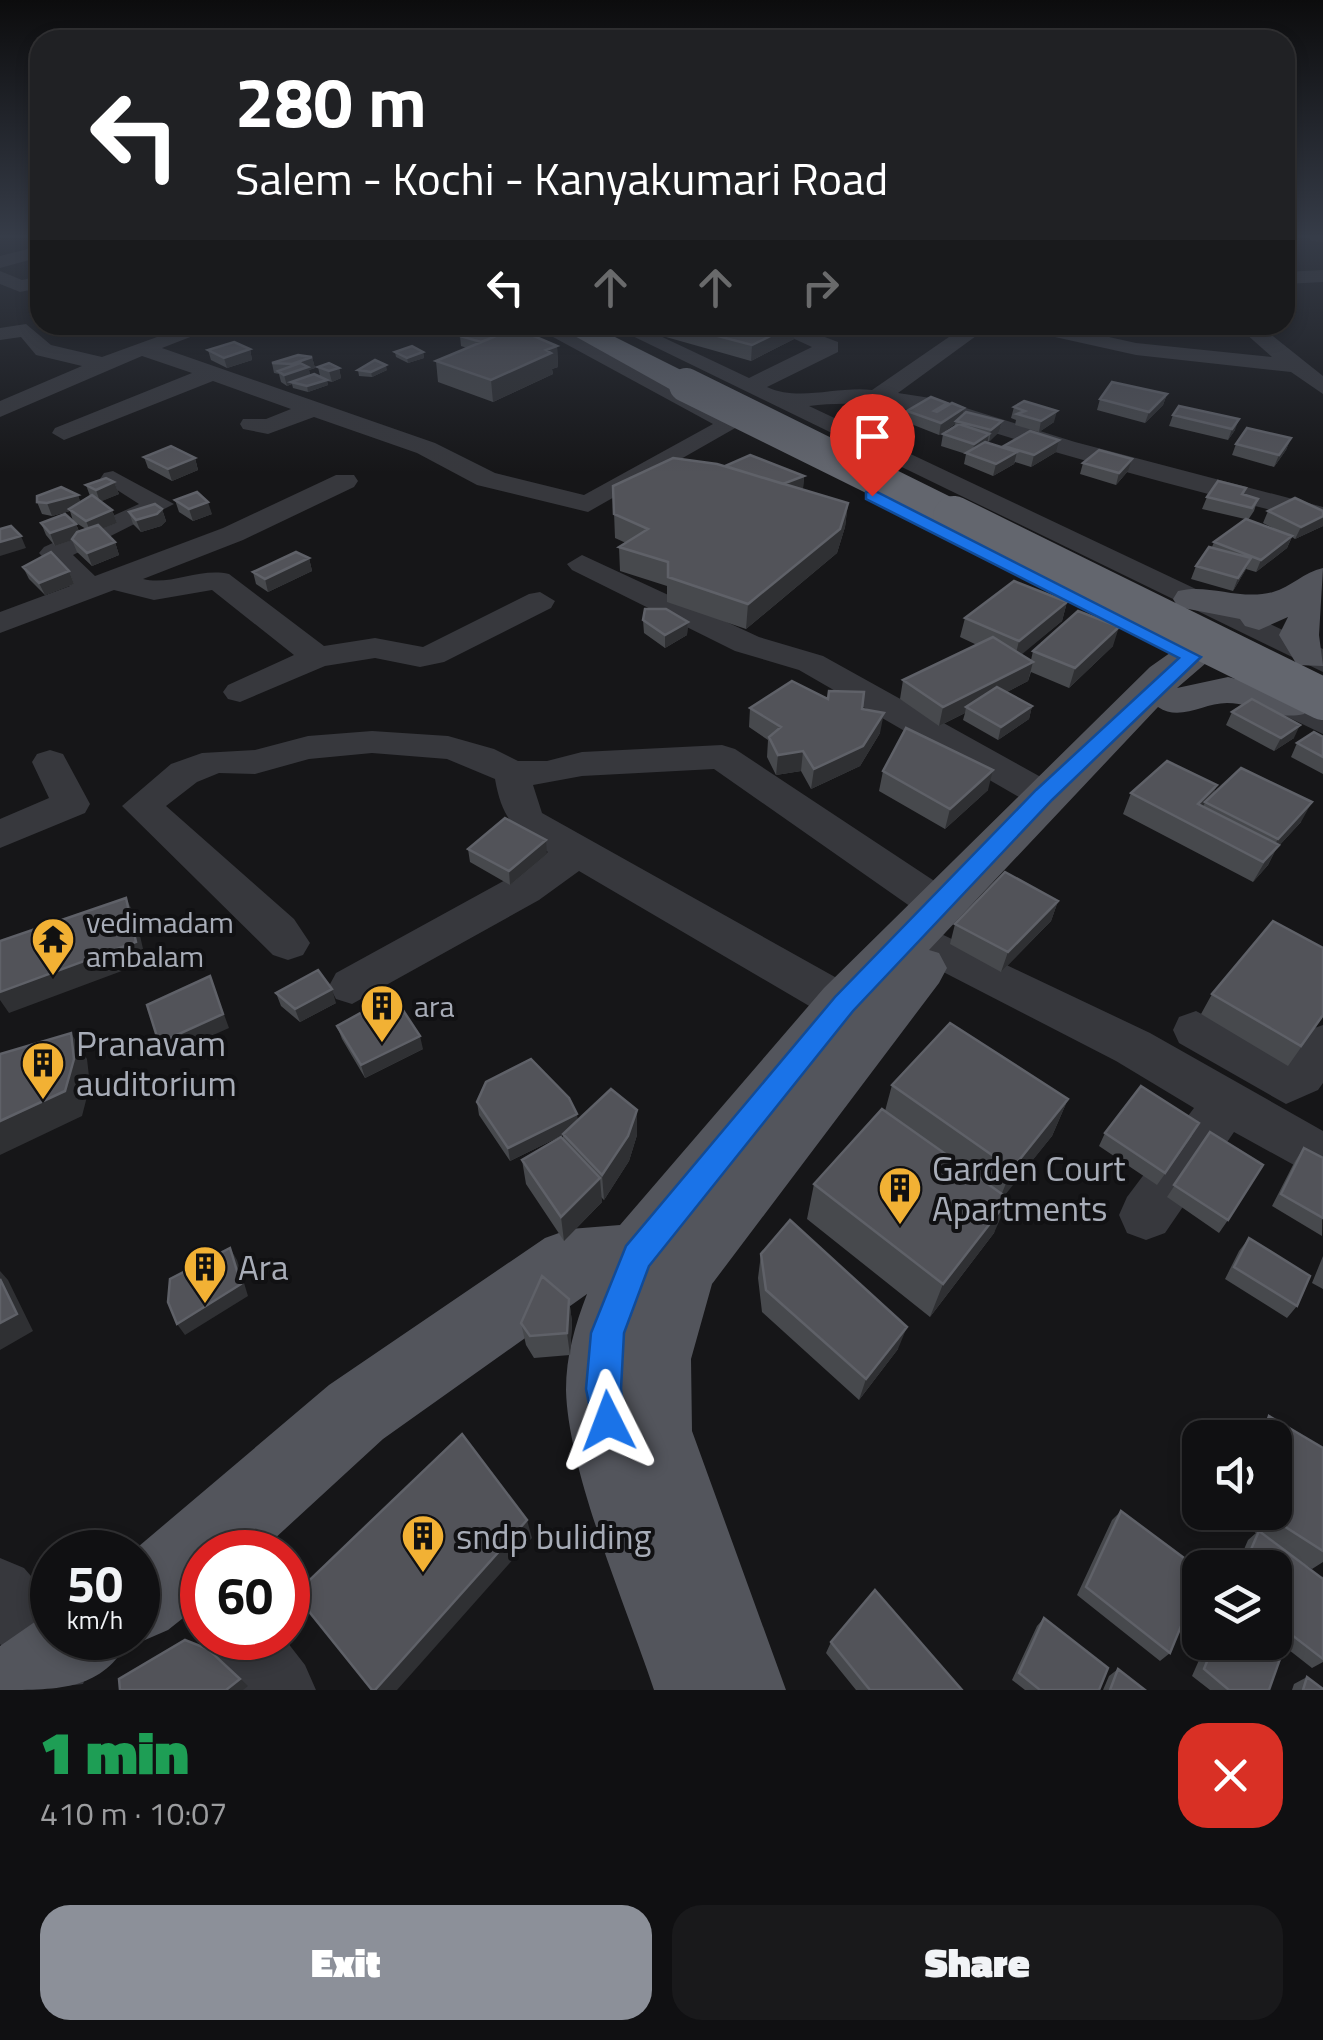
<!DOCTYPE html>
<meta charset="utf-8">
<style>
:root{--surface:#101012;--page:#19191b;--text:#f1f3f6;--muted:#9c9d9f;--line:#303032;--accent:#8c9099}
body{margin:0;font-family:"Titillium Web",sans-serif;background:var(--page);color:var(--text);height:100vh;display:flex;flex-direction:column;font-size:38px;white-space:nowrap}
*{box-sizing:border-box;margin:0}
p{font-size:32px;color:var(--muted)}
.icon{flex:none;width:55px;height:55px;fill:none;stroke:currentColor;stroke-width:2;stroke-linecap:round;stroke-linejoin:round}
.map{position:relative;height:1690px;overflow:hidden}
.drawer{display:flex;flex-direction:column;background:var(--surface);flex:1}
.drawer>*{flex:none}
.guide{position:absolute;left:30px;top:30px;width:1265px;height:305px;border-radius:30px;box-shadow:0 5px 15px #0003,0 0 0 2px var(--line);background:#202124;color:#fff;overflow:hidden}
.controls{position:absolute;left:1182px;top:1420px;display:grid;gap:20px}
.controls a{display:grid;place-items:center;width:110px;height:110px;border-radius:20px;background:var(--surface);box-shadow:0 5px 15px #0003,0 0 0 2px var(--line);font-size:50px}
.speed{position:absolute;left:30px;top:1530px;display:flex;gap:20px;font-size:50px;font-weight:700;text-align:center}
.speed>*{display:grid;place-content:center;width:130px;height:130px;border-radius:50%;background:var(--surface);box-shadow:0 5px 15px #0003,0 0 0 2px var(--line);line-height:1}
.speed small{font-size:25px;font-weight:400}
.speed .limit{border:15px solid #d22;background:#fff;color:#111}
.pin{position:absolute;display:grid;place-items:center;width:85px;height:85px;color:#fff;margin:-102px -42px;border-radius:50% 50% 50% 0;rotate:-45deg;box-shadow:0 0 10px #0007}
.pin .icon{rotate:45deg}
.me{position:absolute;width:110px;margin:-55px;rotate:357deg;stroke-linejoin:round;filter:drop-shadow(0 0 8px #0008)}
.turn{display:flex;align-items:center;gap:35px;height:210px;padding:0 40px;font-size:45px}
.turn .icon{width:130px;height:130px;stroke-width:2.5}
.turn b{display:block;font-size:70px;line-height:85px}
.lanes{display:flex;align-items:center;height:95px;padding:0 40px;background:#0003;justify-content:center;gap:50px;direction:ltr}
.lanes .off{opacity:.35}
.round{display:grid;place-items:center;flex:none;width:105px;height:105px;border-radius:30px;background:var(--page)}
.overview{display:flex;align-items:center;justify-content:space-between;height:170px;padding:0 40px}
h1{font-size:60px;font-weight:800;line-height:75px;color:#1e9e55}
.primary-button{display:flex;gap:20px;margin-top:auto;padding:20px 40px}
.primary-button a{flex:1;height:115px;border-radius:30px;background:var(--accent);color:#fff;font-size:40px;font-weight:800;line-height:115px;text-align:center}
.primary-button a+a{background:var(--page);color:var(--text)}
.map>svg:first-child{display:block}
.lines{fill:none;stroke-linecap:round;stroke-linejoin:round}
.minor{fill:#37383d;fill-rule:evenodd}
.major{fill:#53555c;fill-rule:evenodd}
.highway{fill:#63666e;fill-rule:evenodd}
.highway-bridge-far1{stroke:#63666e;stroke-width:34}
.highway-bridge{stroke:#63666e;stroke-width:42}
.wall{fill:#47494d}
.shaded-wall{fill:#2f3033}
.building{fill:#525359;stroke:#5f6168;stroke-width:2.5}
.route{fill:#1a73e8;stroke:#114b97;stroke-width:2.5}
.labels{text-anchor:middle;dominant-baseline:central;stroke-width:8;stroke-linejoin:round;paint-order:stroke}
.poi-label{font-size:30px;fill:#a8adb8;stroke:#111113;text-anchor:start}
.near-poi-label{font-size:35px;fill:#a8adb8;stroke:#111113;text-anchor:start}
</style>
<div class="map">
<svg width="1323" height="1690" viewBox="0 0 1323 1690">
<rect width="100%" height="100%" fill="#161618"/>
<g class="lines">
<path class="minor" d="M1309,237H1323V242L1312,241Z
M40,246V257L0,268V256Z
M1323,270V282L1285,284V272Z
M0,271L22,280L40,276V288L20,292L0,284Z
M26,324L51,345L102,357L190,325H221L162,348L435,443L495,473L584,495L713,424L531,325H557L744,423L588,512L477,485L417,453L314,417L268,434L243,429L240,424L243,419H266L291,409L213,381L64,440L52,433L55,428L192,373L142,356L0,417V401L82,366L36,355L21,337L0,340V328Z
M610,325H637L749,378L812,347L764,325H793L838,342V352L767,387C799,402 837,386 872,390L962,328H976V336L898,393L937,399L1075,442L1323,507V523C1234,501 1144,478 1055,452C973,427 896,395 809,406L1323,649V672Z
M1016,325H1055L1136,343L1272,357L1236,325H1259L1323,376V394L1291,372L1136,355L1019,329Z
M113,471L174,504L73,555L95,576L223,528L336,475H354L358,481L354,487L243,540L143,579C171,586 200,567 229,574L324,646L375,638L423,647L529,594L540,592L555,601L551,608L444,662L420,667L375,658L325,666L240,702L228,699L223,692L228,685L294,655L212,590L154,600L114,590L0,633V612L70,586L39,553L44,547L139,504L100,479L104,473Z
M582,555L759,637L823,656L1057,786L1063,795L1057,804L1044,808L1031,804L799,670L735,651L572,570L567,564Z
M1262,682L1323,709V734L1250,699L1245,692L1250,685Z
M372,731L448,736L494,749L518,761H547L582,752L722,745L735,749L954,894L960,905L954,916L939,920L924,916L714,769L582,776L533,785L542,813L860,991L867,1004L860,1017L844,1022L828,1017L579,871L539,900L352,1004L336,999L329,986L336,973L509,878L548,852C514,831 502,818 495,779L447,759L372,753L309,759L255,774L219,773L197,782L166,806L294,919L310,943L303,955L288,960L273,955L122,806L171,764L202,753L255,750L308,736Z
M50,750L63,754L90,804L85,813L0,848V819L49,798L32,762L37,754Z
M935,931L1150,1033L1323,1131V1181L1234,1132L1165,1233L1146,1240L1127,1233L1119,1215L1127,1197L1194,1108L1116,1061L920,960L913,948L920,936Z
M1196,1011L1286,1059L1306,1031L1323,1025V1083L1318,1090L1286,1104L1179,1043L1173,1030L1179,1017Z
M0,1558L24,1568L52,1600V1638H84L93,1659L83,1684C41,1690 25,1674 0,1644Z
M206,1638H284L305,1665L316,1690H236L216,1663Z"/>
<path class="major" d="M1323,568L1319,635L1323,666L1297,665L1279,635L1288,617L1259,630L1245,626L1240,619L1178,607L1173,599L1178,591C1209,583 1240,601 1273,592C1291,587 1304,572 1323,568Z
M1192,645L1207,648L1213,657L1177,688L1228,677L1304,696L1311,705L1304,714C1276,721 1254,703 1227,703C1203,703 1180,722 1158,707L929,950L939,953L947,968L939,983L712,1284L691,1359L692,1431L786,1690H654C627,1608 568,1473 566,1390C566,1356 575,1325 587,1294L383,1439L260,1552H202V1603L168,1630L138,1643L130,1639C102,1690 62,1690 0,1690V1646L52,1610V1638H138V1552H132L329,1385L545,1238L570,1229L620,1225L824,988L1150,667L1177,648Z"/>
<path class="highway" d="M555,325H591L697,378L702,385L686,394L675,392Z"/>
<path class="highway-bridge-far1" d="M686,385L959,520"/>
<path class="highway-bridge" d="M954,517L1323,699"/>
</g>
<path class="wall" d="M263,325H291V327L276,332L264,327Z
M418,325H448L431,331Z
M666,325H795L794,339L751,361L666,337Z
M518,327V329L557,346L558,367L552,369L553,374L493,402L438,382L436,361L467,348L461,346L460,336Z
M250,349L252,360L227,368L211,360L208,350Z
M395,352H423L424,358L408,363L396,357Z
M312,357L315,368L309,370L310,375L320,376L318,367L339,368L341,378L332,382L327,381L328,385L308,392L293,388L292,384L287,386L281,382L279,374L274,373L272,363Z
M358,370H387L372,377L359,376Z
M1167,394L1163,405L1145,423L1097,410L1100,399Z
M947,403L946,407L964,408L963,414L1002,421L999,432L987,443L1004,448V446L1056,452L1031,467L1015,462L1014,464L993,476L964,464L966,454L941,446L943,434L954,427L955,424L939,435L906,422L907,411Z
M1014,407L1054,422L1039,432L1015,425L1016,420L1011,418Z
M1173,415L1235,430L1228,440L1169,426Z
M1291,438L1286,450L1274,467L1232,455L1236,444Z
M144,457L195,458L198,470L172,481L148,468Z
M1083,463L1128,471L1116,485L1080,474Z
M725,466L804,476L803,488L800,489L848,503L845,527L837,553L746,629L667,602V586L620,571L619,547L626,543L615,538L613,486Z
M114,482L119,494L101,501L112,510L117,523L101,529L115,542L119,555L92,566L77,552L72,540L55,546L46,535L41,523L76,524L79,531L86,529L73,521L70,511L52,516L42,514L37,502L78,495L80,502L90,496L86,485Z
M1246,488L1244,495L1258,499L1254,511L1248,520L1283,533L1263,523L1268,511H1323V526L1295,539L1292,537L1287,548L1256,572L1246,569L1233,591L1191,579L1196,566L1212,547L1214,542L1245,519L1202,509L1207,497Z
M175,500L212,514L193,521L179,512Z
M162,509L166,521L161,526L141,532L133,524L129,512Z
M309,558L312,571L268,592L256,584L253,572Z
M23,567L69,571L74,584L45,595L29,579Z
M1067,602L1062,621L1021,654L1031,660L1033,651L1113,646L1069,688L1031,672L1028,681L1007,692L1032,706L1029,719L998,740L963,720L965,713L939,726L900,699L903,680L977,645L960,637L965,618Z
M643,620L688,622L687,635L665,648L644,633Z
M828,699L862,709L880,733L860,766L811,789L801,771L776,775L767,757L768,740L749,727L750,708Z
M1232,712L1294,738L1274,751L1226,725Z
M1323,737V774L1291,757L1297,743Z
M883,771L988,790L945,829L879,791Z
M1217,785L1212,796L1301,822L1276,849L1268,865L1253,882L1123,814L1131,793Z
M468,849L547,854L510,885L470,862Z
M1058,901L1051,921L1001,972L950,944L955,924Z
M276,993L336,1003L300,1022L281,1006Z
M1212,994L1323,1016L1288,1066L1201,1014Z
M337,1026L423,1049L365,1078L342,1039Z
M892,1085L1068,1099L1052,1136L1004,1195L994,1233L930,1317L807,1219L814,1184L885,1111Z
M477,1102L578,1120L637,1110V1135L629,1161L604,1200L601,1197L602,1202L564,1241L526,1184L522,1160L563,1140V1135L510,1161L479,1115Z
M1210,1132L1228,1220L1219,1233L1167,1197Z
M1105,1133L1192,1136L1157,1185L1099,1146Z
M1304,1148L1323,1158L1322,1236L1272,1206L1295,1161Z
M1249,1238L1297,1306L1287,1318L1225,1279L1239,1251Z
M761,1254L898,1349L859,1400L762,1312L758,1278Z
M1323,1256V1289L1312,1283Z
M569,1299L572,1322L570,1355L534,1358L526,1345L521,1323Z
M1269,1416L1323,1448V1562L1312,1569L1296,1559L1322,1578L1323,1576V1662L1312,1668L1275,1639V1568H1236L1248,1540L1256,1533L1225,1513L1275,1512V1438H1251L1253,1431Z
M1121,1511L1170,1653L1160,1661L1077,1595L1112,1520Z
M1044,1618L1099,1690H1025L1012,1680L1037,1626Z
M831,1642L962,1690H856L826,1653Z
M1207,1642H1258L1269,1690H1210L1192,1676Z
M1118,1669L1145,1690H1103L1109,1676Z
M1307,1677L1323,1690H1292L1294,1684Z"/>
<path class="shaded-wall" d="M280,325H291V327L276,332L275,327Z
M431,325H448L431,331Z
M793,325H795L794,339L751,361L752,345Z
M557,346L558,367L552,369L553,374L493,402L491,380L546,350Z
M250,349L252,360L227,368L224,358Z
M423,352L424,358L408,363L407,358Z
M312,357L315,368L309,370L311,378L291,382L292,384L287,386L284,375L294,372L292,364Z
M386,365L387,370L372,377L371,372Z
M339,368L341,378L332,382L329,371Z
M327,380L328,385L308,392L307,386Z
M1167,394L1163,405L1145,423L1149,412Z
M964,408L962,420L956,421L955,424L939,435L941,423Z
M1057,411L1054,422L1039,432L1041,421Z
M1239,419L1235,430L1228,440L1232,429Z
M1002,421L999,432L989,442L991,430Z
M989,434L987,445L972,456L974,444Z
M1291,438L1286,450L1274,467L1279,455Z
M1059,440L1056,452L1031,467L1034,455Z
M1017,452L1014,464L993,476L996,464Z
M195,458L198,470L172,481L168,469Z
M1132,459L1128,471L1116,485L1119,473Z
M804,476L803,488L773,500L774,488Z
M114,482L119,494L100,502L96,490Z
M78,495L82,507L69,509L70,511L52,516L47,503Z
M208,502L212,514L193,521L189,509Z
M848,503L845,527L837,553L746,629L748,604Z
M162,509L166,521L161,526L141,532L136,520Z
M112,510L117,523L91,533L86,521Z
M1323,516V526L1295,539L1301,527Z
M76,524L81,537L55,546L50,533Z
M21,536L26,548L0,556V542Z
M1292,536L1287,548L1256,572L1261,560Z
M115,542L119,555L92,566L87,553Z
M309,558L312,571L268,592L265,579Z
M1251,558L1245,571L1233,591L1238,578Z
M69,571L74,584L45,595L39,583Z
M1067,602L1062,621L1014,661L1019,641Z
M688,622L687,635L665,648V635Z
M1119,627L1113,646L1069,688L1075,668Z
M1033,662L1028,681L972,710L966,707L965,713L939,726L943,707Z
M1032,706L1029,719L998,740L1001,727Z
M884,713L880,733L860,766L811,789L814,769Z
M1300,725L1294,738L1274,751L1281,738Z
M803,751L801,771L776,775L778,755Z
M993,770L988,790L945,829L950,809Z
M1217,785L1208,804L1205,802L1201,812L1198,804Z
M1312,802L1301,822L1276,849L1268,865L1253,882L1278,839Z
M546,840L547,854L510,885L509,871Z
M126,898L136,918L146,962L9,1013L0,1000V992Z
M1058,901L1051,921L1001,972L1008,952Z
M210,976L229,1028L166,1056L159,1043Z
M332,989L336,1003L300,1022L295,1009Z
M71,1033L87,1059L90,1085L82,1116L0,1155V1121Z
M420,1036L423,1049L365,1078L361,1065Z
M1068,1099L1052,1136L997,1205L1012,1169Z
M637,1110V1135L629,1161L604,1200L602,1175Z
M577,1114L579,1127L510,1161L508,1148Z
M600,1178L602,1202L564,1241L561,1217Z
M1009,1199L994,1233L930,1317L943,1284Z
M230,1248L237,1260L248,1296L185,1335L177,1324Z
M0,1271L8,1280L33,1331L0,1350Z
M569,1299L572,1322L570,1355L567,1333Z
M907,1327L898,1349L859,1400L866,1379Z
M527,1520L532,1538L397,1690H375Z
M208,1649L217,1656L248,1686L243,1690H226Z"/>
<path class="building" d="M483,325H513L518,327L481,342L460,336Z
M676,325H793L752,345Z
M515,328L557,346L546,350L551,353L491,380L436,361Z
M234,342L250,349L224,358L208,350Z
M412,346L423,352L407,358L395,352Z
M298,355L312,357L292,364L272,363Z
M375,360L386,365L371,372L358,370Z
M300,363L308,367L284,375L278,371Z
M329,363L339,368L329,371L318,367Z
M314,374L327,380L307,386L291,382Z
M1112,382L1167,394L1149,412L1100,399Z
M931,397L947,403L934,411L937,412L952,403L964,408L941,423L907,411Z
M1024,401L1057,411L1041,421L1017,414L1025,411L1014,407Z
M1179,406L1239,419L1232,429L1173,415Z
M966,412L1002,421L991,430L956,421Z
M959,424L989,434L974,444L943,434Z
M1247,428L1291,438L1279,455L1236,444Z
M1030,431L1059,440L1034,455L1004,446Z
M985,442L1017,452L996,464L966,453Z
M171,446L195,458L168,469L144,457Z
M1099,450L1132,459L1119,473L1083,463Z
M750,455L804,476L783,484L725,466Z
M673,458L717,464L848,503L840,529L748,604L668,577V562L619,547L648,529L614,514L613,486Z
M106,478L114,482L96,490L86,485Z
M1218,481L1246,488L1242,494L1258,499L1252,508L1207,497Z
M61,487L78,495L47,503L37,502V496Z
M197,492L208,502L189,509L175,500Z
M92,495L112,510L86,521L69,509Z
M1295,498L1323,511V516L1301,527L1268,511Z
M155,504L162,509L157,514L136,520L129,512Z
M65,514L76,524L50,533L41,523Z
M1246,519L1292,536L1261,560L1214,542Z
M98,525L115,542L87,553L72,539L77,532Z
M11,526L21,536L0,542V529Z
M1209,547L1251,558L1238,578L1196,566Z
M51,552L69,571L39,583L23,567Z
M296,552L309,558L265,579L253,572Z
M1014,581L1067,602L1019,641L965,618Z
M645,609H666L688,622L665,635L643,620Z
M1078,611L1119,627L1075,668L1033,651Z
M993,637L1033,662L943,707L903,680Z
M792,681L828,699L829,691L864,692L862,709L884,713L863,746L814,769L803,751L778,755L769,737L781,727L750,708Z
M997,687L1032,706L1001,727L966,707Z
M1252,699L1300,725L1281,738L1232,712Z
M906,728L993,770L950,809L883,771Z
M1314,732L1323,737V757L1297,743Z
M1167,761L1217,785L1198,804L1279,845L1263,862L1131,793Z
M1241,768L1312,802L1278,839L1205,802Z
M505,818L546,840L509,871L468,849Z
M1005,872L1058,901L1008,952L955,924Z
M126,898L136,942L0,992V941Z
M1273,921L1323,948V1015L1301,1046L1212,994Z
M318,970L332,989L295,1009L276,993Z
M210,976L223,1014L159,1043L147,1005Z
M393,995L420,1036L361,1065L337,1026Z
M950,1023L1068,1099L1012,1169L892,1085Z
M71,1033L74,1059L65,1091L0,1121V1054Z
M531,1059L569,1098L577,1114L508,1148L477,1102L486,1082Z
M1141,1086L1199,1123L1165,1173L1105,1133Z
M611,1089L637,1110L628,1136L602,1175L563,1134Z
M882,1109L1009,1199L943,1284L814,1184Z
M1210,1132L1263,1165L1228,1220L1174,1185Z
M561,1137L600,1178L561,1217L522,1160Z
M1304,1148L1323,1158V1218L1281,1194Z
M790,1220L907,1327L866,1379L766,1290L761,1254Z
M1249,1238L1310,1276L1297,1306L1234,1267Z
M230,1248L241,1284L177,1324L168,1302L170,1279Z
M542,1276L569,1299L567,1333L530,1336L521,1323Z
M0,1279L17,1314L0,1323Z
M1269,1416L1323,1448V1551L1262,1512H1275V1438H1262Z
M462,1434L527,1520L375,1690H372L295,1594Z
M1121,1511L1200,1570V1580L1170,1653L1086,1587Z
M1259,1531L1323,1579V1659L1275,1622V1568H1243Z
M875,1590L962,1690H870L831,1642Z
M1044,1618L1108,1668L1099,1690H1040L1019,1673Z
M185,1640L208,1649L240,1679L226,1690H120L119,1679Z
M1215,1642H1258L1280,1659L1269,1690H1229L1204,1669Z
M1118,1669L1145,1690H1110Z
M1307,1677L1323,1689V1690H1303Z"/>
<linearGradient id="sky" x2="0" y2="1"><stop stop-color="#0c0c0d"/><stop offset="0.5" stop-color="#363c48"/><stop offset="1" stop-color="#363c48" stop-opacity="0"/></linearGradient>
<rect width="1323" height="473" fill="url(#sky)"/>
<path class="route" d="M866,492H877L1201,657L1052,800L853,1011L649,1266L624,1333L621,1389L625,1421L620,1433L608,1438L595,1433L586,1389L591,1333L626,1246L835,997L1036,790L1179,658L866,499Z"/>
<defs>
<g id="temple-pin" transform="scale(2.25)"><path d="M0 17L-7.5 6A9.5 9.5 0 1 1 7.5 6Z" fill="#f2b134" stroke="#111113"/><path d="M0-6L5-2H3V0L6.5 2.5H4V6H1.5V3h-3V6H-4V2.5H-6.5L-3 0V-2H-5Z" fill="#111"/></g>
<g id="building-pin" transform="scale(2.25)"><path d="M0 17L-7.5 6A9.5 9.5 0 1 1 7.5 6Z" fill="#f2b134" stroke="#111113"/><path d="M-4-6H4V6H1V3H-1V6H-4ZM-2.5-4.3h1.7v1.8h-1.7ZM.8-4.3h1.7v1.8H.8ZM-2.5-1h1.7V.8h-1.7ZM.8-1h1.7V.8H.8Z" fill="#111"/></g>
</defs>
<g fill-rule="evenodd">
<use href="#temple-pin" x="53" y="939"/>
<use href="#building-pin" x="382" y="1006"/>
<use href="#building-pin" x="43" y="1063"/>
<use href="#building-pin" x="900" y="1188"/>
<use href="#building-pin" x="205" y="1267"/>
<use href="#building-pin" x="423" y="1536"/>
</g>
<g class="labels">
<g class="poi-label">
<text x="86" y="922">vedimadam<tspan x="86" dy="34">ambalam</tspan></text>
<text x="414" y="1006">ara</text>
</g>
<g class="near-poi-label">
<text x="76" y="1043">Pranavam<tspan x="76" dy="40">auditorium</tspan></text>
<text x="932" y="1168">Garden Court<tspan x="932" dy="40">Apartments</tspan></text>
<text x="238" y="1267">Ara</text>
<text x="456" y="1536">sndp buliding</text>
</g>
</g>
</svg>
<div class="controls">
<a><svg class="icon" aria-label="sound" viewBox="0 0 24 24"><path d="M4 9h4l5-4v14l-5-4H4zM17 9q2 3 0 6"/></svg></a>
<a><svg class="icon" aria-label="layers" viewBox="0 0 24 24"><path d="M12 4l9 5-9 5-9-5zM3 14l9 5 9-5"/></svg></a>
</div>
<div class="speed"><div>50<small>km/h</small></div><div class="limit">60</div></div>
<div class="pin" style="left:872px;top:496px;background:#d93025"><svg class="icon" aria-label="arrive" viewBox="0 0 24 24"><path d="M6 21V4h12l-3 4 3 4H6"/></svg></div>
<svg class="me" style="left:608px;top:1421px" viewBox="-20 -20 40 40"><path d="M0-17L14 15 0 8-14 15z" fill="#1a73e8" stroke="#fff" stroke-width="4"/></svg>
<div class="guide">
<div class="turn"><svg class="icon" aria-label="left" viewBox="0 0 24 24"><path d="M17 20v-9H6M10 6l-5 5 5 5"/></svg><div><b>280 m</b>Salem - Kochi - Kanyakumari Road</div></div>
<div class="lanes"><svg class="icon" aria-label="left" viewBox="0 0 24 24"><path d="M17 20v-9H6M10 6l-5 5 5 5"/></svg><svg class="icon off" aria-label="ahead" viewBox="0 0 24 24"><path d="M12 20V5M6 11l6-6 6 6"/></svg><svg class="icon off" aria-label="ahead" viewBox="0 0 24 24"><path d="M12 20V5M6 11l6-6 6 6"/></svg><svg class="icon off" aria-label="right" viewBox="0 0 24 24"><path d="M7 20v-9h11M14 6l5 5-5 5"/></svg></div>
</div>
</div>
<section class="drawer">
<div class="overview"><div><h1>1 min</h1><p>410 m · 10:07</p></div><a class="round" style="background:#d93025;color:#fff"><svg class="icon" aria-label="close" viewBox="0 0 24 24"><path d="M6 6l12 12M18 6L6 18"/></svg></a></div>
<div class="primary-button"><a>Exit</a><a>Share</a></div>
</section>
